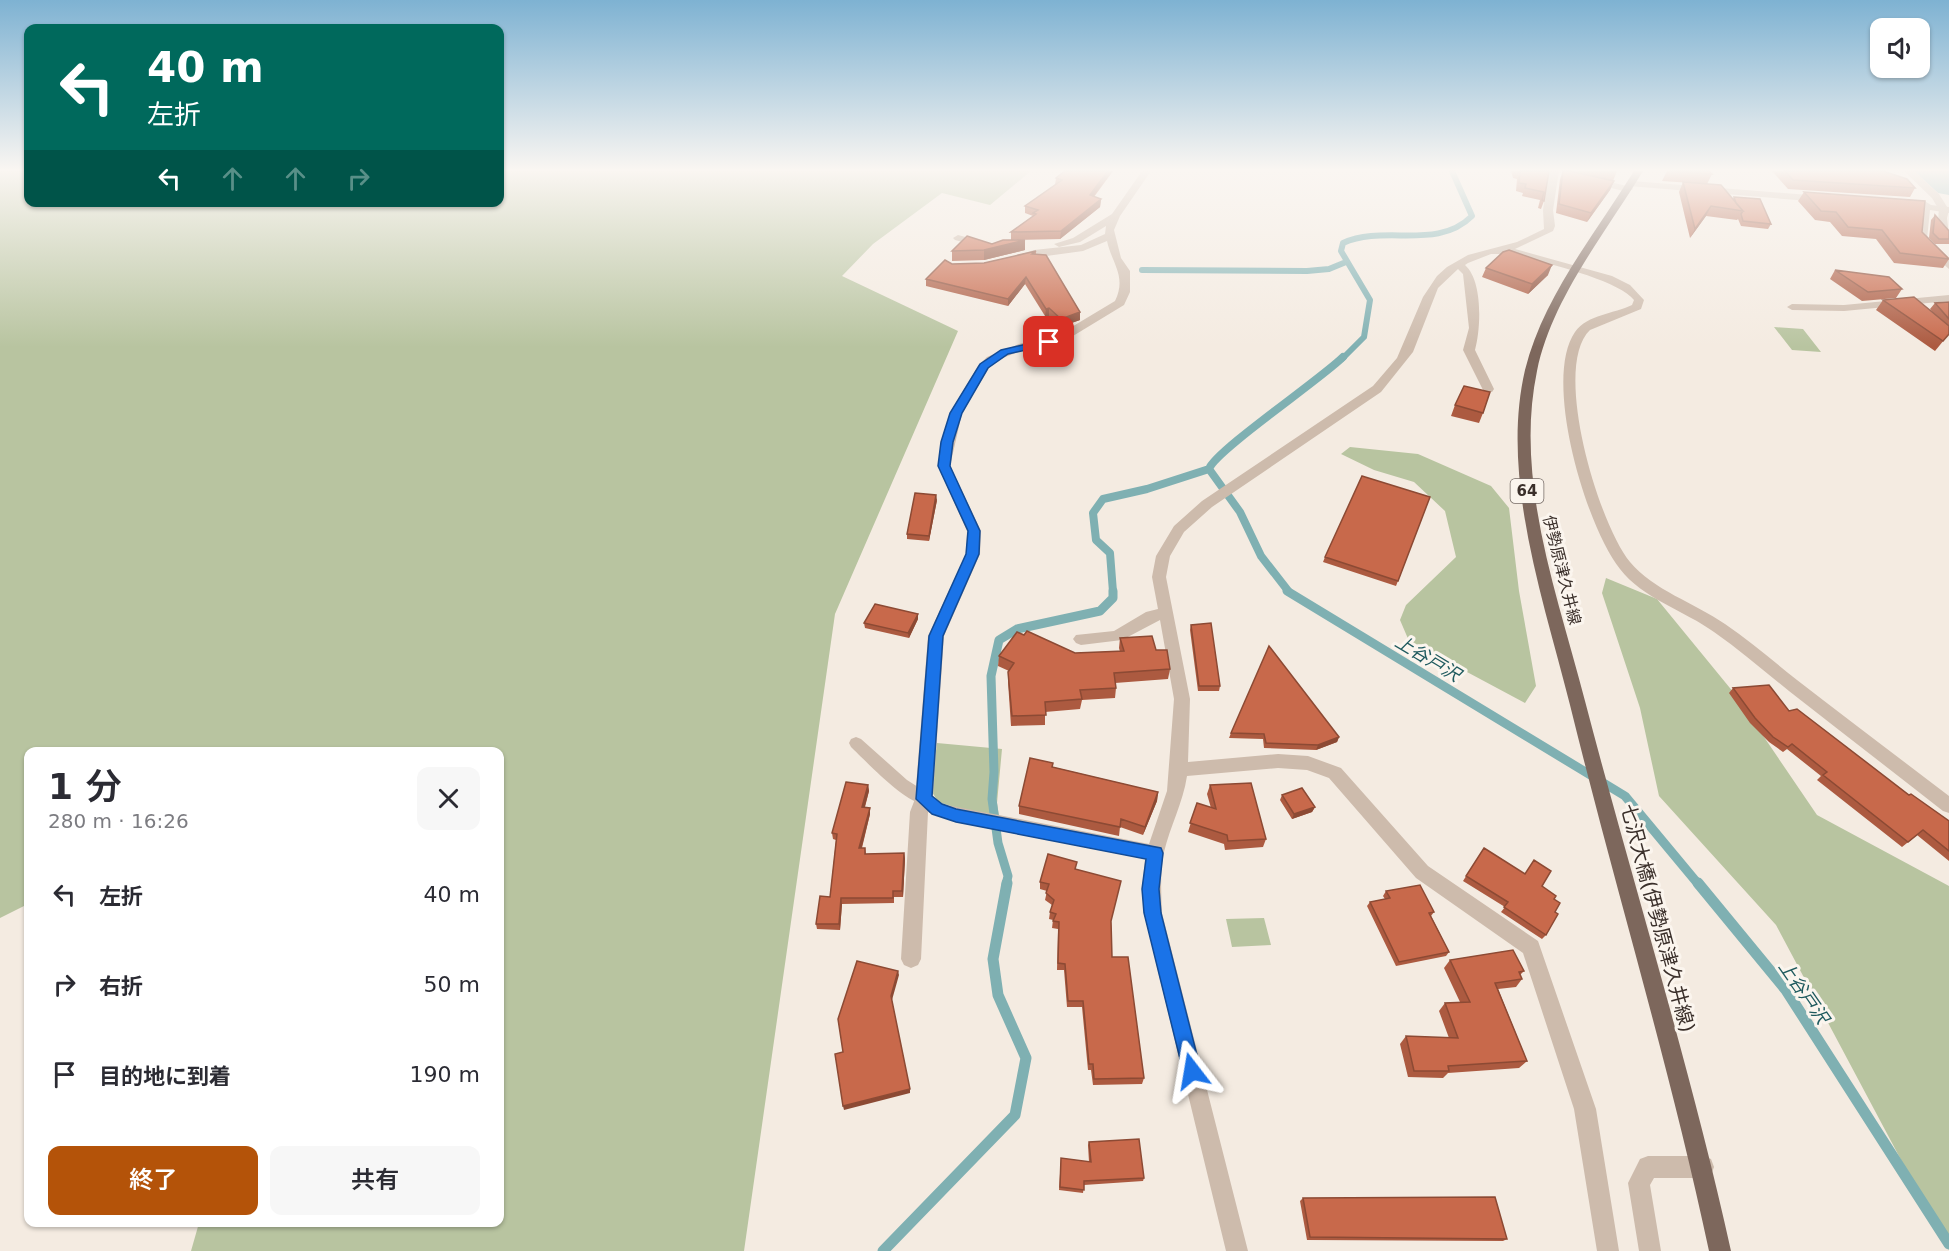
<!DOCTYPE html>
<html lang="ja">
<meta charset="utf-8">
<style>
:root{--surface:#fff;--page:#f7f7f7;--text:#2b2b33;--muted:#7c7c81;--accent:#b45309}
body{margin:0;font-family:"DejaVu Sans","Noto Sans JP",sans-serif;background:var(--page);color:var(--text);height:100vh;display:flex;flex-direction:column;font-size:22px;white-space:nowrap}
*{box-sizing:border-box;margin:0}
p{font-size:20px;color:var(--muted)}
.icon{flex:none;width:33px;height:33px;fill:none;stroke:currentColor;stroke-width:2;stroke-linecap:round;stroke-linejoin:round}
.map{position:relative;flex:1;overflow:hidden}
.panel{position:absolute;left:24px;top:747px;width:480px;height:480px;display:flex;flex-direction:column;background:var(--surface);border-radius:12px;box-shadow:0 2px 4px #0004}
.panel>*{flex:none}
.banner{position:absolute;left:24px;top:24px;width:480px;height:183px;border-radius:12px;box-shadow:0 2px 4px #0004;background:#00695c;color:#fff;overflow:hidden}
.buttons{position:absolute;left:1870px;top:18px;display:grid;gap:12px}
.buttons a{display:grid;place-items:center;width:60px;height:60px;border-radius:12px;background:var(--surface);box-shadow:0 2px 4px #0004;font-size:30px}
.pin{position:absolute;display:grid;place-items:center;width:51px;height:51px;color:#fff;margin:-26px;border-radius:12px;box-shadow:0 3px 9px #0006}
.me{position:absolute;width:66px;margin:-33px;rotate:346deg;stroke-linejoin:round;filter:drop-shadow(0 0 4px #0008)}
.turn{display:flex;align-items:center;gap:21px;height:126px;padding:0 24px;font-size:27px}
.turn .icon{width:78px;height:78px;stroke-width:2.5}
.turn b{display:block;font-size:42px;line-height:51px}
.lanes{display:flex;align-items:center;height:57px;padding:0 24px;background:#0003;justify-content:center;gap:30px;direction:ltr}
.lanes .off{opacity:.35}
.round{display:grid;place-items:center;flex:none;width:63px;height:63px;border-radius:12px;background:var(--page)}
.summary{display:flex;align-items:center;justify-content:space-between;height:102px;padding:0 24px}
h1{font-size:36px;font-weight:600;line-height:45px}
.cta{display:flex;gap:12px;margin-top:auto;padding:12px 24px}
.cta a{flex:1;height:69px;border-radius:12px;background:var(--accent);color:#fff;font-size:24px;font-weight:600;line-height:69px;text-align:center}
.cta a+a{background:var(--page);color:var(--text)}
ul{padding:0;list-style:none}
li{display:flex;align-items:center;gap:18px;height:90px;padding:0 24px}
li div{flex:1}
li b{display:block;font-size:22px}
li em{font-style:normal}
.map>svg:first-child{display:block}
.green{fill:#b8c4a0}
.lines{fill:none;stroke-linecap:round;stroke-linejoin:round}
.stream-far3{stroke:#7fb0b2;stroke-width:6}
.stream-far2{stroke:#7fb0b2;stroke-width:8}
.stream-far1{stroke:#7fb0b2;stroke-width:9}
.stream{stroke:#7fb0b2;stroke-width:11}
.river{fill:#7fb0b2;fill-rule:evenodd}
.service{fill:#cdbbac;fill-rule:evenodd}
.minor{fill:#cdbbac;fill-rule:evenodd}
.tertiary{fill:#cdbbac;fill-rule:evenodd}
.primary{fill:#7d675c;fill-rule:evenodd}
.wall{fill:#ac5a40}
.shaded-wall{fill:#8c4a34}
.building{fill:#c8694b;stroke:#8c4a34;stroke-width:1.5}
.route{fill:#1a73e8;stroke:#114b97;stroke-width:1.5}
.labels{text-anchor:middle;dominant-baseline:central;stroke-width:6;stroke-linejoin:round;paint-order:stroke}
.shield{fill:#fbf5ee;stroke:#756b66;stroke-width:1.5}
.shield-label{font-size:15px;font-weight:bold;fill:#3b302b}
.street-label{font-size:16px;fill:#3b302b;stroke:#fbf5ee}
.water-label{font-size:18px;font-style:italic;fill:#1f5a5e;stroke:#fbf5ee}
.near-street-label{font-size:20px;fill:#3b302b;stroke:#fbf5ee}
</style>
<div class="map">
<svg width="1949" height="1251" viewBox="0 0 1949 1251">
<rect width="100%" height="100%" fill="#f4ebe1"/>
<path class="green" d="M0,171H28V202H500V171H1031L990,205L942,193L873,244L842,276L958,331L835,614L744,1251H191L199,1223L500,1222V752H28V904L0,918Z
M1774,327L1803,329L1821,352L1792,350Z
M1350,447L1418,454L1491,486L1509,508L1519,591L1536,686L1525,703L1409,641L1400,620L1406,605L1456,557L1445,511L1414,482L1374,470L1341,454Z
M1606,578L1657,599L1734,693L1817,815L1949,886V1250L1776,925L1659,796L1640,708L1602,593Z
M937,743L1002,749L997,803L999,816H982L938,802L931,790Z
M1264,918L1271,945L1232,947L1226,919Z"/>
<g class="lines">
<path class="stream-far3" d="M1142,270L1307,271L1329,269L1346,262
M1342,359L1364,337L1370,300L1341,251L1343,243C1385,224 1437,251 1472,216L1452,171"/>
<path class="stream-far2" d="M1113,592L1110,553L1096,540L1093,513L1103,499L1147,489L1209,469
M1289,592L1261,556L1240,512L1209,469C1215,451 1321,379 1343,357"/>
<path class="stream-far1" d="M1287,591L1625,796L1699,885
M1006,885L1008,876L998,843L992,799L994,772L991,676L999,640L1017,629L1100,611L1113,598V591"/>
<path class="stream" d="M1698,883L1786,990L1949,1244
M883,1251L1015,1115L1026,1058L998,995L993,959L1007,883"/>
<path class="river" d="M1914,171H1949V195L1938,193Z"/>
<path class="service" d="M958,235L984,242L986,244L981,247L955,240L953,238Z
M856,737L861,739L907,780L929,794L932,799L929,804C911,810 865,760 851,747L849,743L851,739Z"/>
<path class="minor" d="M1142,171H1151L1120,216L1114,230L1121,258L1130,271V292L1124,305L1068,339L1026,349L995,361L989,368L962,413L950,466L981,531L980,554L944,636L933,796L942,804L1149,844L1167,791L1174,699L1160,620L1122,640L1081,645L1076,643L1073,639L1076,635L1114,631L1146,612L1158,609L1152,577L1156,556L1174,526L1202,501L1373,386L1397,358L1423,297L1437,276L1447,267L1468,255L1517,242L1544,229L1543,210L1549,171H1559L1553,210L1555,226L1553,231L1515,249L1612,276L1630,285L1644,300L1641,309L1590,330C1551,367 1599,525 1630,562C1653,590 1695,603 1725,624C1750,641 1773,661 1797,680C1847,719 1898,757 1949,796V813L1943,811C1892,771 1840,731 1789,691C1764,671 1740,650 1714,632C1685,611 1642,598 1620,569C1586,527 1542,379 1575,332C1588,314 1614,314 1632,305L1634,300C1618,279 1533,259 1506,254H1491L1468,263L1465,265C1483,281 1481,328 1475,350L1494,389L1492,392H1484L1463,350L1469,328L1463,274L1458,269L1438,288L1413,352L1381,392L1212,507L1184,532L1170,556L1166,577L1190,699L1188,762L1278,754L1308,756L1341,768L1428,866L1538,941L1596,1109L1619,1251H1597L1574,1109L1523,953L1416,878L1329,778L1307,770L1278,768L1187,776C1183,803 1170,826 1164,852C1160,872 1161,893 1162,913L1248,1251H1226L1144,913L1142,889L1145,859L956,822L928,812L921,959L918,965L911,968L904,965L901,959L910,812L915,799L928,636L966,554L967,531L938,466L950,413L978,366L987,357L1019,344L1060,334L1115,301C1127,276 1112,264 1107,241L1083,251L1017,260L1012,257L1034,250L1081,245L1105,234L1106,226L1080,242L1059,247L1054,244L1073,238L1112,214Z
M1593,178L1631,187L1633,189L1628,192L1590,183L1588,181Z
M1632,181L1821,196L1826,199L1821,202L1629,186L1627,184Z
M1923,200L1931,205L1949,207V213L1930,210L1927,239L1949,260V269L1917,240L1921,209L1900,204C1904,200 1917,202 1923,200Z
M1949,295V301L1844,311L1792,310L1787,307L1792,304L1844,305Z
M1648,1156H1703L1711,1159L1714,1167L1711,1175L1703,1178H1654L1650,1185L1661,1251H1639L1628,1183L1640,1159Z"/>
<path class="tertiary" d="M1904,171H1914L1939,194L1949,210L1947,218L1949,236C1940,232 1937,219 1939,210L1932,198Z"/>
<path class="primary" d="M1634,171H1643C1605,234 1552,298 1537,371C1514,481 1558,596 1585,701C1633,885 1690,1065 1731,1251H1709C1670,1067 1615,888 1570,705C1544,601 1500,478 1525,370C1543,297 1595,234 1634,171Z"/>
</g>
<path class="wall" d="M1065,171H1113L1094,197L1101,199L1100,207L1060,239L1011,240V232L1033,216L1025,213V206L1055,185L1056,178Z
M1511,171H1549L1544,201L1541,209L1538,208L1540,200L1522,196L1523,193L1516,191L1517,179L1513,178Z
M1563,171L1600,178L1574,171H1617L1613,181H1614L1610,190L1587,222L1556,213L1560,179Z
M1667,171L1712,174L1707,184L1662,181Z
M1772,171H1883L1915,188L1910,197L1788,189Z
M1683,182L1733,199L1734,197L1771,224L1768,229L1741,226L1738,219L1737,220L1706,216L1690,238L1679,192Z
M1804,192L1922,232L1949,258V259L1943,268L1894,263L1876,239L1842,236L1830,222L1815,220L1798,201Z
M1935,215L1949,231V244H1935L1929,238L1931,220Z
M992,244L1025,250L984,260L952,261V251Z
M1036,251V255L1080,320L1060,327L1049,316H1045L1025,284L1008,306L926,286V279L952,264L984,263Z
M1486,268L1548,275L1528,294L1482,277Z
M1835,270L1902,289L1896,298L1862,301L1830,279Z
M1883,300L1933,313L1930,309L1935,303L1949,302V334L1935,351L1876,310Z
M1455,405L1483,413L1479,423L1451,416Z
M1430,497L1396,586L1323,562L1325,557Z
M937,500L929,541L907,539V534Z
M918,614V619L909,638L865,628L864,623Z
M1191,625L1220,686L1219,691H1198L1190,630Z
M1120,638L1156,650L1170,669L1168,679L1115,683L1116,688L1115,698L1082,700L1080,709L1045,712V725L1011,726L1008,682L1009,671L998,666L999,656L1120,652L1119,648Z
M1733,688L1789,711L1909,795L1949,821V861L1917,835L1902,847L1817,780L1821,776L1787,749L1783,752L1769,742L1750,723L1729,693Z
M1231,733L1339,737L1337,742L1316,750L1264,748L1263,739L1229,738Z
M1053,767L1158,792L1157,801L1143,835L1120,827L1119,836L1019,814V806Z
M868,785L869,791L865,807L870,814L862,848H865L866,854L904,853L905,859L903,897H894V903L842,904L840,930L817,929L816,924L830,897L836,840L833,839L832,833Z
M1210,785L1266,839L1263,847L1225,850L1224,844L1188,832L1197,803L1211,808L1207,794Z
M1282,795L1315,807L1312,812L1292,819L1280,800Z
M1484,848L1542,886L1554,899L1555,912L1546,935L1542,939L1501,912L1505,907L1463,881Z
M1076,869L1111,922L1112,957L1144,1078L1142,1084L1093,1085L1091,1070H1088L1082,1007H1067L1064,970H1057L1058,929L1052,928L1053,920L1049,919L1050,912L1052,905L1045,900L1047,891L1040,889V882Z
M1386,891L1434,912L1431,916L1449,952L1446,956L1396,966L1367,906L1370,902L1385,899L1383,896Z
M1450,960L1524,971L1520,975L1522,979L1516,987L1498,989L1527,1061L1519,1068L1448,1073L1443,1078L1408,1077L1400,1044L1406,1036L1449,1038L1439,1011L1445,1003L1460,1002L1444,968Z
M1089,1142L1144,1178L1143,1181L1084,1185L1083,1193L1059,1190L1061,1158L1089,1162L1088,1145Z
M1303,1198L1507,1239L1503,1241L1307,1240L1300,1201Z"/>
<path class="shaded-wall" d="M1108,171H1113L1089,202L1090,195Z
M1614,181L1610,190L1587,222L1591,213Z
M1101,199L1100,207L1060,239L1061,231Z
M1711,206L1706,216L1690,238L1695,229Z
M1025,240V250L984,260V250Z
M1552,265L1548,275L1528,294L1532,284Z
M1026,277L1025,284L1008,306V299Z
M1049,308V316H1045L1046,309Z
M1080,312V320L1060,327L1061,319Z
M936,495L937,500L929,541V536Z
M918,614V619L909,638L908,633Z
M1339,737L1337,742L1316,750L1318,745Z
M868,785L869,791L863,813L862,807Z
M1158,792L1157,801L1143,835L1145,827Z
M1315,807L1312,812L1292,819L1294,814Z
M870,808V814L860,854L859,848Z
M904,853L905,859L903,897L902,891Z
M841,898L842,904L840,930L839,924Z
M898,971L899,975L892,1000L891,996Z
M910,1089V1093L844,1110L843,1106Z"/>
<path class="building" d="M1065,171H1108L1090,195L1101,199L1061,231L1011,232L1036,214L1033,213L1038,210L1025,206L1062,180L1056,178Z
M1520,171H1549L1544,201L1542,200L1544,192L1525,188L1526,184L1519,183Z
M1563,171H1570L1614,181L1591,213L1559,204Z
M1669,171H1709L1712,174Z
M1785,171H1883L1907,179L1915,188L1793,180Z
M1683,182L1721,185L1743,211L1711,206L1695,229Z
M1804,192L1925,201L1922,232L1949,259L1900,253L1882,230L1848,227L1836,212L1821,211Z
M1734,197L1760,199L1771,224L1743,221L1741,214L1743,211L1736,203Z
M1935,215L1949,231V239H1939L1933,233Z
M967,236L992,244L1003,240H1025L984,250L952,251Z
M1509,250L1552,265L1532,284L1486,268L1503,252Z
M1036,251L1032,254L1046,255L1080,312L1061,319L1049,308L1046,309L1026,277L1008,299L926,279L945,260L952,264L984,263Z
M1835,270L1889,277L1902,289L1868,292Z
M1914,297L1949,326V334L1943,341L1883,300Z
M1949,302V319L1935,303Z
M1464,386L1490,392L1483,413L1455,405Z
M1362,476L1430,497L1398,581L1325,557Z
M915,493L936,495L929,536L907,534Z
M875,604L918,614L908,633L864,623Z
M1211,623L1220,686H1199L1191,625Z
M1027,631L1075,653L1124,651L1120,638L1152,636L1156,650H1167L1170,669L1114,673L1116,688L1080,690L1082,699L1045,702L1046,715L1012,716L1008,672L1014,663L999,656L1017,632L1024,635Z
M1269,646L1339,737L1318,745L1266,743L1264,734L1231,733Z
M1769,685L1789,711L1797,709L1909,795L1911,794L1949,821V851L1923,830L1908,842L1823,775L1827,772L1792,744L1788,747L1773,737L1755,718L1733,688Z
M1030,758L1053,763L1052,767L1158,792L1145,827L1121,819L1120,827L1019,806Z
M846,782L868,785L862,807L870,808L859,848H865V854L904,853L902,891H893V898H841L839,924H816L820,896L830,897L837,834L832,833Z
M1251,783L1266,839L1228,841L1227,835L1190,823L1197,803L1216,809L1210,785Z
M1302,788L1315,807L1294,814L1282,795Z
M1484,848L1525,874L1534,860L1551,871L1542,886L1556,896L1554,899L1560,903L1555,912L1558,914L1546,935L1504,907L1508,902L1466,876Z
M1048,854L1077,862L1075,869L1121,881L1111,921L1112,957H1128L1144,1078L1094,1079L1093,1064H1089L1083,1001H1068L1065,964L1058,963L1059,922L1053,921L1056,914L1050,912L1054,900L1046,893L1049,884L1040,882Z
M1420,885L1434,912L1429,913L1449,952L1399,962L1370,902L1390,898L1386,891Z
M1513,950L1524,971L1519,972L1522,979L1495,983L1527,1061L1448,1066L1449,1071H1414L1406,1036L1458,1038L1445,1003L1470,1002L1450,960Z
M857,961L898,971L891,996L910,1089L843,1106L835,1054L843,1052L838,1019Z
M1139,1139L1144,1178L1084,1181V1190L1060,1187L1061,1158L1091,1162L1089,1142Z
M1495,1197L1507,1239L1310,1237L1303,1198Z"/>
<linearGradient id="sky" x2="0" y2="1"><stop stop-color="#7eb2d2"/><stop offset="0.49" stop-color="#faf6f2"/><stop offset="1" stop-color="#faf6f2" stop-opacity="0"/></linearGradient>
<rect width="1949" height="347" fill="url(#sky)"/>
<path class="route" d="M1049,339H1053V344L1008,354L988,368L962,413L953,442L950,466L980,531L979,554L943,636L932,796L942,804L956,809L1161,848L1163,853L1159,889L1161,913L1201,1071L1199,1077L1192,1080L1185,1077L1183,1071L1144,913L1142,889L1146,859L956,822L932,814L916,799L929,636L966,554L968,531L938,466L941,442L950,413L980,364L1001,350Z"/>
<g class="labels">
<rect class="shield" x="1510.5" y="479" width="33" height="24" rx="4.5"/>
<g class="shield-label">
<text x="1527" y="491">64</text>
</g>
<g class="street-label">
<text transform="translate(1562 570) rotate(76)">伊勢原津久井線</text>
</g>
<g class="water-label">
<text transform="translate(1428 658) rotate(31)">上谷戸沢</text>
<text transform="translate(1804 992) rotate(55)">上谷戸沢</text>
</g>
<g class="near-street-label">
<text transform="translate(1658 918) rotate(75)">七沢大橋(伊勢原津久井線)</text>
</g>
</g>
</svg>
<div class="buttons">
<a><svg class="icon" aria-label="sound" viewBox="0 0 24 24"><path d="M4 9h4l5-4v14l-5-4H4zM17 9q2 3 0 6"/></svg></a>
</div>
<div class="pin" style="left:1049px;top:342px;background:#d93025"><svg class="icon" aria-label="arrive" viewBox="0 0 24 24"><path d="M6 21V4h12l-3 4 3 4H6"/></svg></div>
<svg class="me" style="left:1192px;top:1071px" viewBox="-20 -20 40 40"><path d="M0-17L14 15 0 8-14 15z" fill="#1a73e8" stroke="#fff" stroke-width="4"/></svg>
<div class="banner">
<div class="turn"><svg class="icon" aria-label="left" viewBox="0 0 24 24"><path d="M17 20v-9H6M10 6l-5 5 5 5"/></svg><div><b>40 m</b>左折</div></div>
<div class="lanes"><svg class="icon" aria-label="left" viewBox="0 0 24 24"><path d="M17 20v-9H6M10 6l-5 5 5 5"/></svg><svg class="icon off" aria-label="ahead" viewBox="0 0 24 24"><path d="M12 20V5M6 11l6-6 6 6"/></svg><svg class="icon off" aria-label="ahead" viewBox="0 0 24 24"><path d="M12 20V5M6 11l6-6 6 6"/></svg><svg class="icon off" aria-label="right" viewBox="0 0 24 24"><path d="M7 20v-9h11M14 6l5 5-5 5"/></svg></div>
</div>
<section class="panel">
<div class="summary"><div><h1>1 分</h1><p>280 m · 16:26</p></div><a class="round"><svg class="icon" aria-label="close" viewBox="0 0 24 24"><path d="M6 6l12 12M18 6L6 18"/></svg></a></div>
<ul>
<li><svg class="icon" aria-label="left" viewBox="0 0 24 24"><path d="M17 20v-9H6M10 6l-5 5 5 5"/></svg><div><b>左折</b></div><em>40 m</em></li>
<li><svg class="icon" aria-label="right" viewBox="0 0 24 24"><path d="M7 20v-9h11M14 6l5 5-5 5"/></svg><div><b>右折</b></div><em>50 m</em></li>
<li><svg class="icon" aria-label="arrive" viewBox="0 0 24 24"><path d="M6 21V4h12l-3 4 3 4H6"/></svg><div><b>目的地に到着</b></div><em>190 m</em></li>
</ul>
<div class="cta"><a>終了</a><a>共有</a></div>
</section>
</div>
